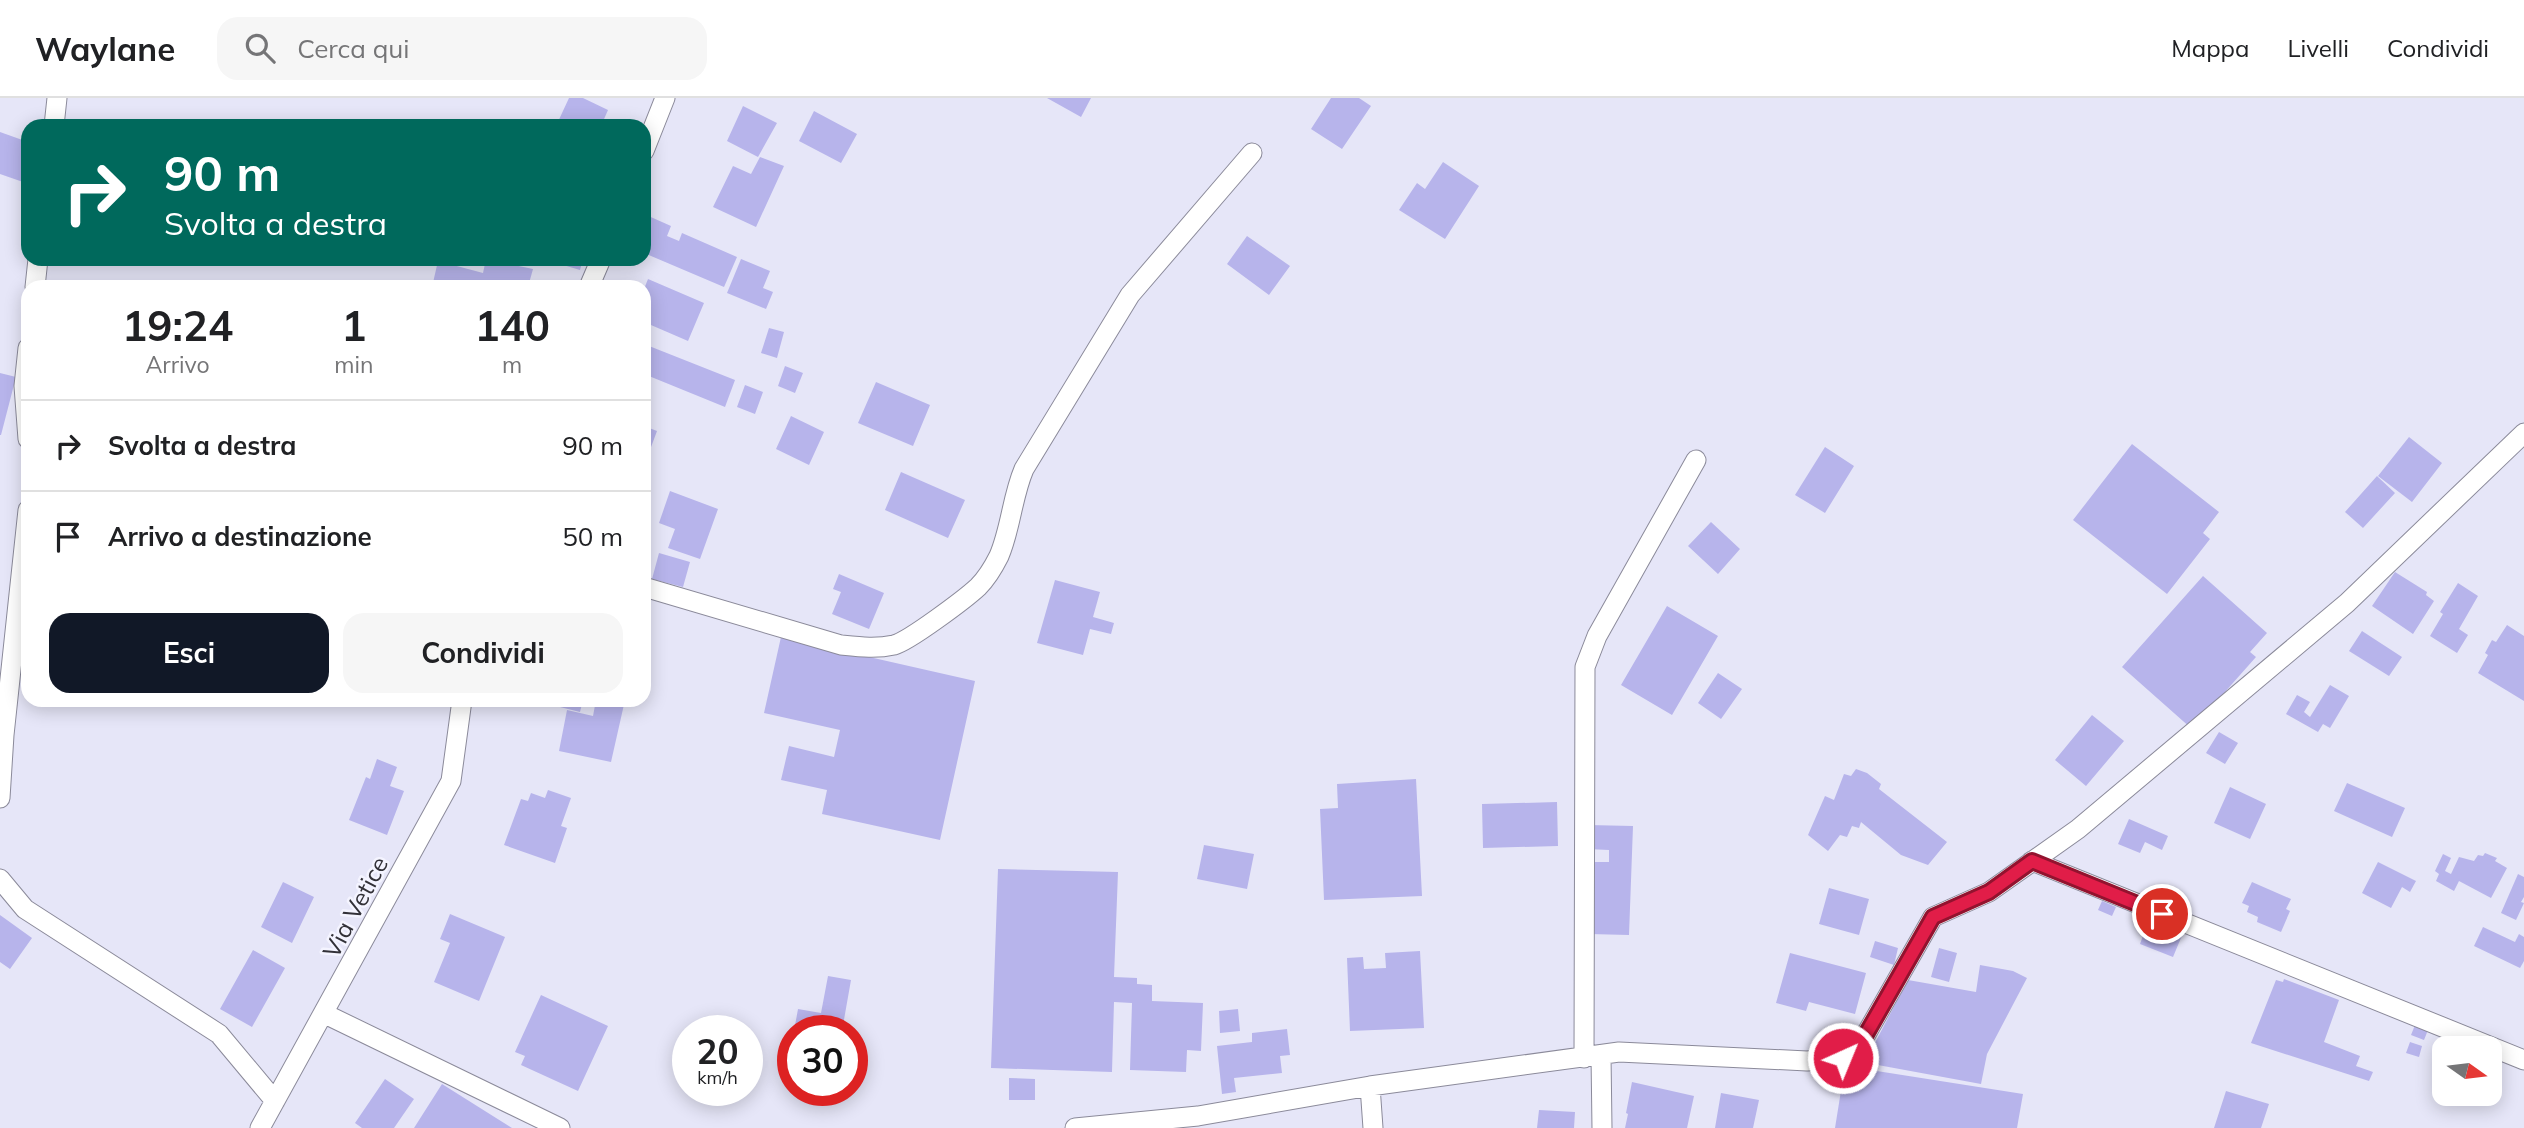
<!DOCTYPE html>
<html lang="it">
<style>
:root{--surface:#fff;--page:#f6f6f6;--text:#202124;--muted:#757577;--line:#e0e0e0;--accent:#111827}
body{margin:0;font-family:Mulish,sans-serif;background:var(--page);color:var(--text);height:100vh;display:flex;flex-direction:column;font-size:26px;white-space:nowrap}
*{box-sizing:border-box;margin:0}
p{font-size:23px;color:var(--muted)}
.icon{flex:none;width:38px;height:38px;fill:none;stroke:currentColor;stroke-width:2;stroke-linecap:round;stroke-linejoin:round}
.map{position:relative;flex:1;overflow:hidden}
.sheet{position:absolute;left:21px;top:182px;width:630px;height:427px;display:flex;flex-direction:column;background:var(--surface);border-radius:21px;box-shadow:0 4px 18px #0003}
.sheet>*{flex:none}
.hud{position:absolute;left:21px;top:21px;width:630px;height:147px;border-radius:21px;box-shadow:0 4px 18px #0003;background:#00695c;color:#fff;overflow:hidden}
.needle{width:46px;rotate:104deg}
.controls{position:absolute;left:2432px;top:938px;display:grid;gap:14px}
.controls a{display:grid;place-items:center;width:70px;height:70px;border-radius:14px;background:var(--surface);box-shadow:0 4px 18px #0003;font-size:35px}
.speed{position:absolute;left:672px;top:917px;display:flex;gap:14px;font-size:35px;font-weight:700;text-align:center}
.speed>*{display:grid;place-content:center;width:91px;height:91px;border-radius:50%;background:var(--surface);box-shadow:0 4px 18px #0003;line-height:1}
.speed small{font-size:18px;font-weight:400}
.speed .limit{border:10px solid #d22;background:#fff;color:#111}
.pin{position:absolute;display:grid;place-items:center;width:60px;height:60px;color:#fff;margin:-30px;border:4px solid #fff;border-radius:50%;box-shadow:0 2px 7px #0007}
.me{position:absolute;width:77px;margin:-38px;rotate:44deg;stroke-linejoin:round;filter:drop-shadow(0 0 5px #0008)}
.turn{display:flex;align-items:center;gap:24px;height:147px;padding:0 28px;font-size:32px}
.turn .icon{width:91px;height:91px;stroke-width:2.5}
.turn b{display:block;font-size:49px;line-height:60px}
.eta{display:flex;justify-content:space-evenly;align-items:center;height:119px;text-align:center}
.eta b{font-size:42px;font-weight:700;line-height:49px}
.button{display:flex;gap:14px;margin-top:auto;padding:14px 28px}
.button a{flex:1;height:80px;border-radius:21px;background:var(--accent);color:#fff;font-size:28px;font-weight:700;line-height:80px;text-align:center}
.button a+a{background:var(--page);color:var(--text)}
ul{padding:0;list-style:none}
li{display:flex;align-items:center;gap:21px;height:91px;padding:0 28px;border-top:2px solid var(--line)}
li div{flex:1}
li b{display:block;font-size:26px}
li em{font-style:normal}
header{display:flex;align-items:center;gap:42px;box-sizing:border-box;height:98px;padding:0 35px;background:var(--surface);border-bottom:2px solid var(--line)}
header strong{font-size:33px}
nav{display:flex;gap:38px;margin-inline-start:auto;font-size:24px}
.search{width:490px;height:63px;background:var(--page);display:flex;align-items:center;gap:18px;box-sizing:border-box;padding:0 24px;border-radius:21px;color:var(--muted);font-size:26px}
.map>svg:first-child{display:block}
.building{fill:#b7b4eb}
.lines{fill:none;stroke-linecap:round;stroke-linejoin:round}
.minor-casing{stroke:#8b8a9a;stroke-width:21}
.minor{stroke:#fff;stroke-width:19}
.route-casing{stroke:#92132f;stroke-width:18}
.route{stroke:#e11d48;stroke-width:12}
.labels{text-anchor:middle;dominant-baseline:central;stroke-width:5;stroke-linejoin:round;paint-order:stroke}
.street-label{font-size:24px;fill:#323138;stroke:#f4f4ff}
</style>
<header>
<strong>Waylane</strong>
<div class="search"><svg class="icon" aria-label="search" viewBox="0 0 24 24"><circle cx="10" cy="10" r="6"/><path d="M15 15l6 6"/></svg>Cerca qui</div>
<nav><a>Mappa</a><a>Livelli</a><a>Condividi</a></nav>
</header>
<div class="map">
<svg width="2524" height="1030" viewBox="0 0 2524 1030">
<rect width="100%" height="100%" fill="#e6e6f8"/>
<path class="building" d="M569,0H583L608,12L601,28H556Z
M1047,0H1091L1081,19Z
M1331,0H1359L1371,8L1342,51L1311,31Z
M743,8L777,25L758,59L727,43Z
M814,13L857,36L841,65L799,43Z
M0,34L28,44V72L23,84L0,76Z
M760,59L784,68L756,129L713,109L733,68L751,76Z
M1443,64L1479,88L1445,141L1399,112L1417,85L1425,91Z
M644,116L671,128L667,138L679,143L682,135L737,159L724,189L644,155Z
M1247,138L1290,168L1269,197L1227,166Z
M486,161L533,171L528,189H432L438,163L483,175Z
M543,161H583L580,172Z
M741,161L770,173L763,190L773,194L766,211L727,195Z
M648,181L704,205L688,243L644,224V191Z
M769,230L784,234L777,260L761,255Z
M644,246L735,282L725,309L644,276Z
M785,268L803,275L795,295L778,288Z
M0,275L16,279L1,337H0Z
M876,284L930,307L913,348L858,325Z
M745,287L763,294L755,316L737,309Z
M791,318L824,334L809,367L776,351Z
M644,328L657,333L644,368Z
M2409,339L2442,365L2412,404L2378,378Z
M2132,346L2219,414L2203,435L2210,441L2167,496L2073,422Z
M1825,349L1854,368L1825,415L1795,397Z
M901,374L965,402L948,440L885,412Z
M2377,378L2395,395L2363,430L2345,414Z
M670,393L718,411L700,461L668,450L675,431L659,425Z
M1711,424L1740,451L1718,476L1688,448Z
M659,455L690,464L683,489L652,481Z
M2395,474L2427,494L2426,497L2434,503L2413,536L2372,508Z
M839,476L884,495L869,531L832,516L841,494L833,491Z
M2203,478L2267,535L2250,554L2256,559L2192,631L2122,569Z
M1055,482L1100,494L1093,519L1114,525L1111,536L1090,531L1083,557L1037,545Z
M2458,485L2478,498L2459,531L2468,537L2457,555L2430,538L2443,516L2440,514Z
M1667,508L1718,538L1672,617L1621,587Z
M2507,527L2524,538V603L2478,575L2488,557L2485,555L2492,542L2496,544Z
M2362,533L2402,559L2389,578L2349,553Z
M781,539L975,583L940,742L822,716L827,692L781,682L789,648L834,659L840,632L764,615Z
M1718,575L1742,591L1721,621L1698,605Z
M2330,587L2349,598L2330,630L2323,626L2318,634L2286,616L2297,597L2310,604L2304,614L2310,619Z
M532,602H583L580,614Z
M596,602H625L611,664L559,653L567,612L593,618Z
M2092,617L2124,643L2086,688L2055,662Z
M2219,634L2238,645L2225,666L2206,655Z
M377,661L397,669L390,688L404,693L387,737L349,722L366,679L370,681Z
M1856,671L1867,675L1881,686L1879,691L1947,744L1928,767L1901,757L1861,724L1859,730L1852,728L1847,739L1840,737L1828,753L1808,737L1825,698L1834,702L1844,676L1851,678Z
M1416,681L1422,798L1324,802L1320,711L1338,710L1337,686Z
M2347,685L2405,710L2392,739L2334,713Z
M2230,689L2266,706L2250,741L2214,725Z
M548,692L571,700L561,728L567,730L555,765L504,747L521,701L528,703L531,695L545,700Z
M1557,704L1558,748L1483,750L1482,706Z
M2129,721L2168,738L2162,752L2145,744L2140,755L2118,746Z
M1588,727L1633,728L1629,837L1589,836L1592,764H1609V752L1587,751Z
M1204,747L1254,756L1247,791L1197,781Z
M2485,755L2497,760L2495,763L2507,770L2491,800L2459,783L2454,793L2436,783L2439,776L2435,773L2443,756L2451,760L2445,773L2451,776L2459,759L2474,763L2478,757L2483,758Z
M2378,764L2416,783L2410,794L2402,789L2391,810L2362,795Z
M998,771L1118,774L1114,879L1137,880V886L1152,887V903L1203,905L1201,953L1187,952L1186,974L1130,972L1132,905L1114,904L1112,974L991,970Z
M2518,776L2524,779V799L2521,804L2524,805L2516,822L2501,815Z
M283,784L314,799L292,845L261,829Z
M2252,784L2291,801L2286,811L2290,813L2281,834L2257,824L2258,819L2247,814L2249,808L2242,805Z
M1829,790L1869,801L1859,837L1819,826Z
M2102,803L2116,809L2112,818L2098,812Z
M450,816L505,839L479,903L434,884L450,845L440,841Z
M0,817L32,840L10,871L0,864Z
M2149,821L2183,835L2173,859L2140,846Z
M2483,829L2515,844L2519,836L2524,839V863L2520,870L2474,848Z
M1875,843L1898,850L1894,867L1870,859Z
M1939,850L1957,855L1949,884L1931,879Z
M253,852L285,870L252,929L220,911Z
M1420,853L1424,930L1350,933L1347,860L1363,859L1364,871L1386,870L1385,855Z
M1790,855L1866,875L1855,916L1809,904L1806,913L1776,905Z
M1980,867L2013,873L2027,880L1987,956L1981,986L1867,965L1868,958L1908,882L1976,894Z
M828,878L851,882L842,933H794L798,911L821,915Z
M2284,881L2339,902L2324,944L2360,958L2356,968L2373,974L2369,983L2251,945L2276,882L2283,884Z
M541,897L608,928L578,993L521,967L525,958L515,954Z
M1238,911L1240,933L1220,935L1219,913Z
M2415,927L2428,932L2424,942L2411,937Z
M1287,931L1290,957L1280,958L1282,975L1234,980L1236,994L1222,996L1217,948L1252,944V935Z
M2410,944L2422,948L2419,959L2406,955Z
M1845,968L2023,996L2017,1030H1835Z
M1009,980L1035,981V1002H1009Z
M385,981L414,1001L394,1030H362L355,1025Z
M1632,984L1694,998L1687,1030H1625L1628,1016L1626,1015Z
M442,986L512,1030H414Z
M2226,993L2269,1006L2261,1030H2214Z
M1721,995L1759,1002L1753,1030H1715Z
M1539,1012L1575,1014L1574,1030H1537Z"/>
<g class="lines">
<g class="minor-casing">
<path id="minor" d="M54,28L57,0
M644,53L665,0
M35,189L38,161
M589,189L601,161
M28,250L24,288L28,341
M644,489L841,547C860,549 876,551 894,547C909,543 965,501 978,489C987,480 993,470 999,458C1011,430 1012,399 1024,371L1130,197L1252,55
M0,700L4,637L28,412
M2032,763L2524,962
M0,781L25,811L219,936L275,1003
M325,916L560,1030
M1601,957L1602,1030
M1584,960L1585,569L1597,538L1696,362
M1370,988L1373,1030
M260,1030L451,683L462,602
M1075,1030L1198,1018L1370,988L1619,954L1807,963L1843,960L1865,938L1933,819L1989,794L2078,731L2347,505L2524,335"/>
</g>
<use href="#minor" class="minor"/>
</g>
<g class="lines">
<g class="route-casing">
<path id="route" d="M1843,960L1865,938L1933,819L1989,794L2032,763L2162,816"/>
</g>
<use href="#route" class="route"/>
</g>
<g class="labels">
<g class="street-label">
<text transform="translate(355 809) rotate(-62)">Via Vetice</text>
</g>
</g>
</svg>
<div class="controls">
<a><svg class="needle" viewBox="-14 -14 28 28"><path d="M0-13l5 13h-10z" fill="#e53935"/><path d="M0 13l5-13h-10z" fill="#757577"/></svg></a>
</div>
<div class="speed"><div>20<small>km/h</small></div><div class="limit">30</div></div>
<div class="pin" style="left:2162px;top:816px;background:#d93025"><svg class="icon" aria-label="arrive" viewBox="0 0 24 24"><path d="M6 21V4h12l-3 4 3 4H6"/></svg></div>
<svg class="me" style="left:1843px;top:960px" viewBox="-20 -20 40 40"><circle r="17" fill="#e11d48" stroke="#fff" stroke-width="3"/><path d="M0-11L8 9 0 5-8 9z" fill="#fff"/></svg>
<div class="hud">
<div class="turn"><svg class="icon" aria-label="right" viewBox="0 0 24 24"><path d="M7 20v-9h11M14 6l5 5-5 5"/></svg><div><b>90 m</b>Svolta a destra</div></div>
</div>
<section class="sheet">
<div class="eta">
<div><b>19:24</b><p>Arrivo</p></div>
<div><b>1</b><p>min</p></div>
<div><b>140</b><p>m</p></div>
</div>
<ul>
<li><svg class="icon" aria-label="right" viewBox="0 0 24 24"><path d="M7 20v-9h11M14 6l5 5-5 5"/></svg><div><b>Svolta a destra</b></div><em>90 m</em></li>
<li><svg class="icon" aria-label="arrive" viewBox="0 0 24 24"><path d="M6 21V4h12l-3 4 3 4H6"/></svg><div><b>Arrivo a destinazione</b></div><em>50 m</em></li>
</ul>
<div class="button"><a>Esci</a><a>Condividi</a></div>
</section>
</div>
